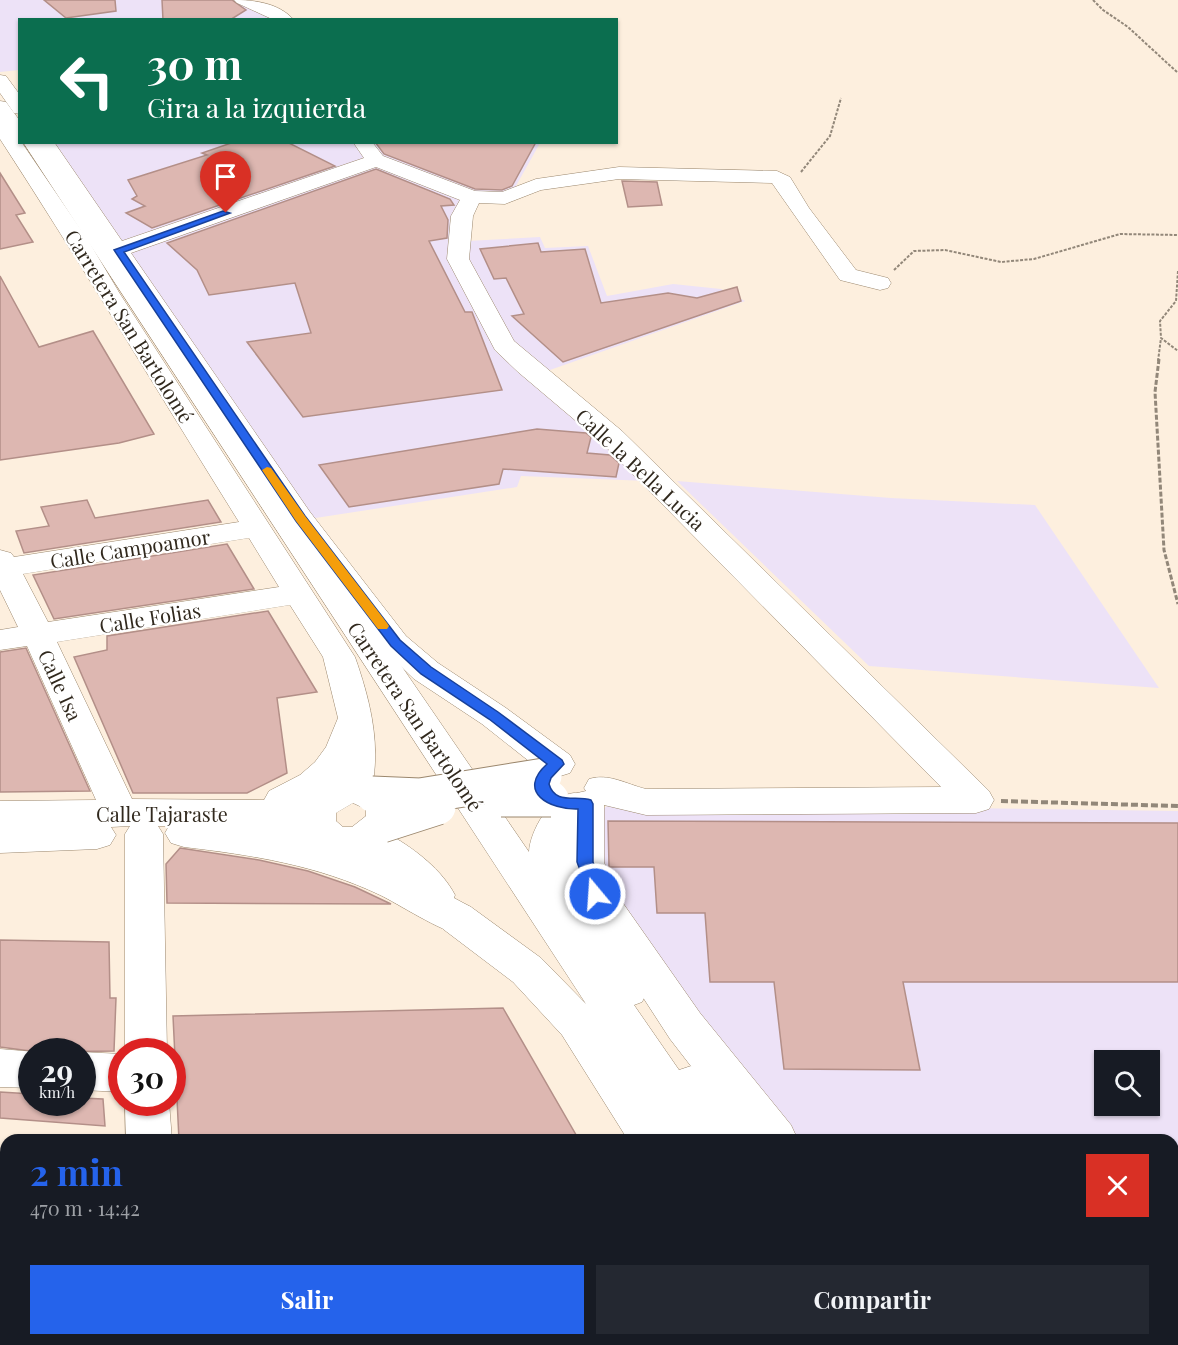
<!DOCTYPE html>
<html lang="es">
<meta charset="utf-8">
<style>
:root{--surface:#171b24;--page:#242831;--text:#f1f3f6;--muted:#9ea1a6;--accent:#2563eb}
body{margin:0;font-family:"Playfair Display",serif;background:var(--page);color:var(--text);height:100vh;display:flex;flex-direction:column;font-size:22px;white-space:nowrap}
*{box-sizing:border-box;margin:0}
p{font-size:20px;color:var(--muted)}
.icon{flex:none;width:33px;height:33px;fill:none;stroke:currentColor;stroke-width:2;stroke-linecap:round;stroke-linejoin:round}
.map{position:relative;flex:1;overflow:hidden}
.details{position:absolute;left:0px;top:1134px;width:1179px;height:212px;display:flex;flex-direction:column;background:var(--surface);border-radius:18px 18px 0 0;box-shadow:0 2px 4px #0004}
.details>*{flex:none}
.banner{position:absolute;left:18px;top:18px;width:600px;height:126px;border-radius:0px;box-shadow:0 2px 4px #0004;background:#0b6e4f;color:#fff;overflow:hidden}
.controls{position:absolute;left:1094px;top:1050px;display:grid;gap:12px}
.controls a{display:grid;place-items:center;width:66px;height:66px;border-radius:0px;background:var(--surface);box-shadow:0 2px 4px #0004;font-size:30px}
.speed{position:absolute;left:18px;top:1038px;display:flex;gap:12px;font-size:30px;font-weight:700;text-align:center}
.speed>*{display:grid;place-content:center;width:78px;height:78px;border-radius:50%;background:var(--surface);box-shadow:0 2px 4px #0004;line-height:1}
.speed small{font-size:15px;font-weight:400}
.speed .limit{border:9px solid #d22;background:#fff;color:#111}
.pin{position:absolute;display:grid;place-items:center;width:51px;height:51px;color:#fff;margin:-62px -26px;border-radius:50% 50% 50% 0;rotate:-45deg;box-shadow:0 0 6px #0007}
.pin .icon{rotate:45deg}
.me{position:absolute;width:66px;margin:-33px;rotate:342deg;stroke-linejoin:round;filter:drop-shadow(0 0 4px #0008)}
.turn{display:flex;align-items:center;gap:21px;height:126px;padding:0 30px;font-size:27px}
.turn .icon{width:78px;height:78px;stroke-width:2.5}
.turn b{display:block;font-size:42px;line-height:51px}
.round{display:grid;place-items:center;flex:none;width:63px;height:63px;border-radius:0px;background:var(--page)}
.summary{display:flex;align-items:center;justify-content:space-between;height:102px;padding:0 30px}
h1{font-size:36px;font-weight:700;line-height:45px;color:var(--accent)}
.primary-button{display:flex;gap:12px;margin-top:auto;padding:12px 30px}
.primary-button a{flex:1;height:69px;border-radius:0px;background:var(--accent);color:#fff;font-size:24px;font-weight:700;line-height:69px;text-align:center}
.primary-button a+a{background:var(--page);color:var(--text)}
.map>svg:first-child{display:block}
.commercial{fill:#ede2f7;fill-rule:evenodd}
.building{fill:#ddb7b1;stroke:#b38f88;stroke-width:1.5}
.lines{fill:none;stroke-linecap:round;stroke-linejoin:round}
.minor-casing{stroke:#9b876d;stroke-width:1}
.major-casing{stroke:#9b876d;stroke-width:1}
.path-far2{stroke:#928779;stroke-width:2;stroke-dasharray:3 1.5;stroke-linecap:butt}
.path-far1{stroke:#928779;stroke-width:3;stroke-dasharray:5 2;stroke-linecap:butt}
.path{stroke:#928779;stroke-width:4;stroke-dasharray:7 3;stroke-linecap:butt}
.minor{fill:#fff;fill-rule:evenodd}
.major{fill:#fff;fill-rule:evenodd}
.minor-bridge-casing{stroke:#9b876d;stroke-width:37;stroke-linecap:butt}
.minor-bridge{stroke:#fff;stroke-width:35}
.route{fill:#2563eb;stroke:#184099;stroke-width:1.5}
.slow{fill:#f59e0b}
.labels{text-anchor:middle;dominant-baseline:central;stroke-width:4.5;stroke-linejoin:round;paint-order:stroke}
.street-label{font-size:20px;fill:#31291e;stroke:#fff}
</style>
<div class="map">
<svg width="1178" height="1345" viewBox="0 0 1178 1345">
<rect width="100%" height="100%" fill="#fdefde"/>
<path class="commercial" d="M0,0H234L267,12L276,19L20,20L19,70L0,72Z
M51,143H540L512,193L481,194L472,214L467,241L540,237L545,248L588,246L607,296L673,284L721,289L745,301L533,376L648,481L521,476L517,487L309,519Z
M677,481L891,498L1035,505L1159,688L869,666Z
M611,803L1178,811V1345H898L894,1340H1173V1140H753L567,837ZM1104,1060H1149V1106H1104Z"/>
<path class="building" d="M44,0H115L116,11L66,18Z
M162,0H232L246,10L230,20H163Z
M234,142H287L335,166L152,228L126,213L145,206L132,199L137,196L128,180L207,155L202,153Z
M375,142H536L512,186L502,190L475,189L384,154Z
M376,169L450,199L454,205L441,206L448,220L447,238L429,241L465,312H472L502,390L303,417L247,342L311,333L295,283L209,295L197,270L167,243Z
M0,173L25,213L16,215L33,242L0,249Z
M622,181L657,182L662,205L628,207Z
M538,243L541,252L585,249L601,303L668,293L697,298L737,287L741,301L563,362L512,316L524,314L506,278L494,279L480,249Z
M0,276L39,347L93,331L154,434L119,443L0,460Z
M537,429L586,433L591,437L587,453L610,455L619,463L616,477L503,469L499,484L349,507L319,465Z
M87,500L95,518L208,500L221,522L24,553L16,531L49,526L41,507Z
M227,544L254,589L54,619L33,575Z
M268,611L317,692L277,698L287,773L247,793H133L74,657L107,650V636Z
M26,648L90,791L0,792V652Z
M608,821L1178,823V982H903L920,1070L784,1069L774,982H710L705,913H657L654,867H609Z
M180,848L259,860L308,871L355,887L391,904L167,903L166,864Z
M0,940L109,942L110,998H116L114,1051L38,1052L0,1047Z
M503,1008L579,1140H179L173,1016Z
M0,1092L32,1094V1102H82V1098L103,1099L105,1126L0,1118Z"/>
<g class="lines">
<g class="minor-casing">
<path id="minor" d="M234,0C255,0 279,3 294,20H274L237,3Z
M0,75L6,76L20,95V114L14,113L0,93Z
M0,119L7,121L88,240L120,294L355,657C369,697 380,739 373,782C406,791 408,808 392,836C416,850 442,870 455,895L454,898L471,907L477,918L471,929C467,930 462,933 458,933C445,934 395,902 380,895C317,865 252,855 184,847L171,843L165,833L169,826H158L163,834L167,1052H125V834L130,826L111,827L116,835L110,845L97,849L0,853V801L96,800L27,646L0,650V630L18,627L0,590V550L11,553L14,557L239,522C159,394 82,265 0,139ZM249,538L279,587L48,622L23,574ZM290,605L323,657L338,718L326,747L315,762L300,775L269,791L264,800L132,799L57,642ZM353,803L366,809V816L352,827H343L336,821V813Z
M35,142H54L122,241L364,158L353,142H372L383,156L475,191L502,192L536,179L619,167L777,171L790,177L809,208L856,270L888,278L891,283L888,288L880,290L840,280L772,183L619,179L541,190L505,204L479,203L473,216L469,259L514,341L622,431L989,791L994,800L989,809L976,813L646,815L604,805V862L613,889L700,1013L791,1125L798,1140H748L670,1039L576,894L566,862L568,804L573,794L586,791L584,788L589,779C609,773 626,784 646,789L941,787L602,443L518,372L495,350L447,259L451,216L460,200L376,167L131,253L310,512L406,636L438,663L506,708L570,755L575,764L570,773L557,777L544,773L482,724L414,679L384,650L286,518Z
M0,1049L36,1052H32V1088L0,1087Z
M82,1052L122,1054V1092L82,1090Z
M125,1102H169L172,1140H126Z
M0,1222H6V1268H0Z
M129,1340H179V1345H129Z
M903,1340H956L958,1345H905Z"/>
</g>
<g class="major-casing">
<path id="major" d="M0,101L6,102L20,121V142L13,140L0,120Z
M23,142H42L529,852C530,831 550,795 574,793C578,793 584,795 588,796L593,806C587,818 573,826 569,839C555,874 631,956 648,990L642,1002L634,1005L679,1070L691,1066L706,1071L745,1125L752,1140H628L562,1035L513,982L443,929L437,918L443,907L457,902L471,907L541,958L586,1004Z
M756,1340H808L810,1345H758Z
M809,1340H892L894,1345H811Z"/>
</g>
<path class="path-far2" d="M1093,0L1103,10L1128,27L1178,73
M801,172L830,136L841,98
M894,270L914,251L945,250L1001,262L1034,259L1120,234L1178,235
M1178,271L1176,301L1160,321L1161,338L1178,351
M1158,361L1161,338"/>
<path class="path-far1" d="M1159,359L1155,392L1164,550L1178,604"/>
<path class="path" d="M1001,801L1178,806"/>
<use href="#minor" class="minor"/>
<use href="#major" class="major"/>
<g class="minor-bridge-casing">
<path id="minor-bridge" d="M372,794L420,796L544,776
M501,799H551
M382,825L438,807"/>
</g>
<use href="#minor-bridge" class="minor-bridge"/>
</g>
<path class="route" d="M223,211L230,213L124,252L305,516L400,640L431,667L498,712L562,760L564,764L551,778L549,784C555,805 576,795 591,800L593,804V862L603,894L601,898L595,900L590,898L577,862L578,809C550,810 516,792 547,764L489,719L421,674L391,646L296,521L114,250Z"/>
<path class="slow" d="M267,467L271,468L305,516L387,623L389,626L387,629H378L296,521L262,470Z"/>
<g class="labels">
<g class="street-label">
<text transform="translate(130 326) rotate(58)">Carretera San Bartolomé</text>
<text transform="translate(641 469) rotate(43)">Calle la Bella Lucia</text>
<text transform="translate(130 548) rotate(-9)">Calle Campoamor</text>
<text transform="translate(150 617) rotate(-9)">Calle Folias</text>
<text transform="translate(61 685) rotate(65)">Calle Isa</text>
<text transform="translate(416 716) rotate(56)">Carretera San Bartolomé</text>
<text x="162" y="813">Calle Tajaraste</text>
</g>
</g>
</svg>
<div class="controls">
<a><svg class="icon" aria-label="search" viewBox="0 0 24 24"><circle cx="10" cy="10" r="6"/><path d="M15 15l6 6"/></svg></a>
</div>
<div class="speed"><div>29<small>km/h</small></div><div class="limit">30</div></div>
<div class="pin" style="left:226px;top:213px;background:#d93025"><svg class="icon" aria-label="arrive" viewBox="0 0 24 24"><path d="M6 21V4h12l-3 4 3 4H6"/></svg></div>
<svg class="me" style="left:595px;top:894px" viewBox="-20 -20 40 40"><circle r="17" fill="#2563eb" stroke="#fff" stroke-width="3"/><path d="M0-11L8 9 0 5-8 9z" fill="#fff"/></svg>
<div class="banner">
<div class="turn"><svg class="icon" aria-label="left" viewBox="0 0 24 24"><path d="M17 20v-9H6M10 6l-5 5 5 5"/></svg><div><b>30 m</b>Gira a la izquierda</div></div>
</div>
<section class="details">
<div class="summary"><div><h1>2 min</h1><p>470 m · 14:42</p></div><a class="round" style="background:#d93025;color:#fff"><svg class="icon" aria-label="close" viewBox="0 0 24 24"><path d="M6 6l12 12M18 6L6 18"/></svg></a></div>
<div class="primary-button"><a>Salir</a><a>Compartir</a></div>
</section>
</div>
